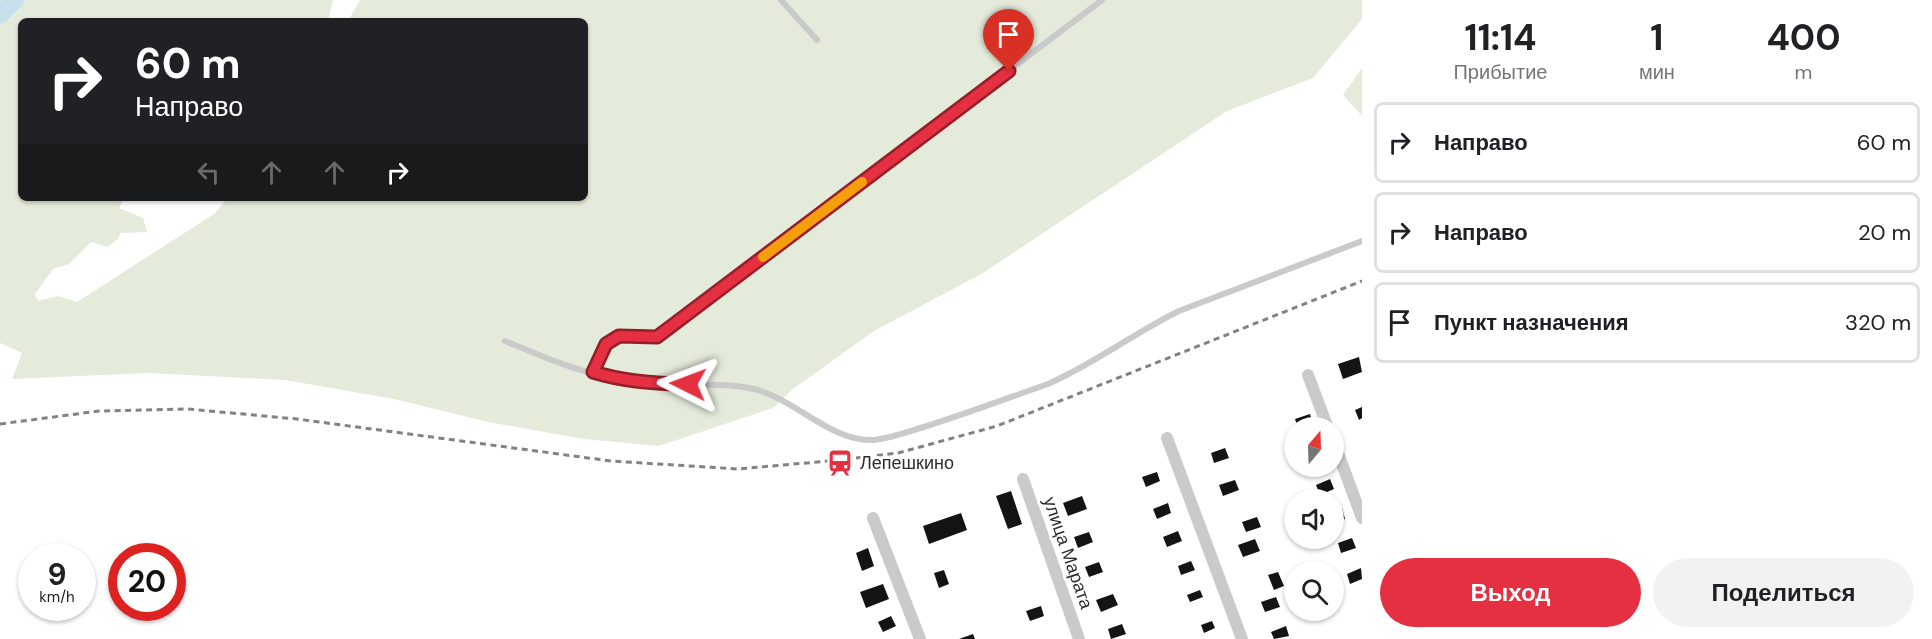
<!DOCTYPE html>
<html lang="ru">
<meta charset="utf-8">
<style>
:root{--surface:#fff;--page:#f2f2f2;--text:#202124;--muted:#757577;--line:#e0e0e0;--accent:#e43041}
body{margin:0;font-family:"DM Sans",sans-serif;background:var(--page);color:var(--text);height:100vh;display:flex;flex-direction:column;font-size:22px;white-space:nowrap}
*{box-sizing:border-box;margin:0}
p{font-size:20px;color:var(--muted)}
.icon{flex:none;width:33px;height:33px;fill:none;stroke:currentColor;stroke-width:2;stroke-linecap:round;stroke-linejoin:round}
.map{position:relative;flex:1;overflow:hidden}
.side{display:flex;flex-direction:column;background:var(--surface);width:570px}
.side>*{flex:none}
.top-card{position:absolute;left:18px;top:18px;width:570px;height:183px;border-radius:9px;box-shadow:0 2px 4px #0004;background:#202124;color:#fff;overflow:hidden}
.needle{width:39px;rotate:19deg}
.fabs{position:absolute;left:1284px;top:417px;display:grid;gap:12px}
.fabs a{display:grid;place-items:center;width:60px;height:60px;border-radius:50%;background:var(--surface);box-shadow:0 2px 4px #0004;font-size:30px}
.speed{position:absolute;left:18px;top:543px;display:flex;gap:12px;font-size:30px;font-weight:700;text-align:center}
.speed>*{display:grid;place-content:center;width:78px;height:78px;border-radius:50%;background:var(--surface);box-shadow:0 2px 4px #0004;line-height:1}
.speed small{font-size:15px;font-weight:400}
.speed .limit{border:9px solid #d22;background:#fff;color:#111}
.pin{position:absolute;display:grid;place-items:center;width:51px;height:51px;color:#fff;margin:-62px -26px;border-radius:50% 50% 50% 0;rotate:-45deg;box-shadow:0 0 6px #0007}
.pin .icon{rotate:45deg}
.me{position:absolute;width:66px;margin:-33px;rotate:273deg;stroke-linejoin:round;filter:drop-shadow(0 0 4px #0008)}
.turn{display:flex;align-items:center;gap:21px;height:126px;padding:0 18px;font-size:27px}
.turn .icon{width:78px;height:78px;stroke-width:2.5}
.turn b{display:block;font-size:42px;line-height:51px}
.lanes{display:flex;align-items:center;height:57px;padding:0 18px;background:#0003;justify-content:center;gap:30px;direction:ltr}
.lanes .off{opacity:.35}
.eta{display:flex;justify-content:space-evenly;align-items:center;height:102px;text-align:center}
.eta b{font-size:36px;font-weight:700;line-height:42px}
.button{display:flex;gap:12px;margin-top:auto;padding:12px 18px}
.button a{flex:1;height:69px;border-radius:36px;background:var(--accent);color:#fff;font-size:24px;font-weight:700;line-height:69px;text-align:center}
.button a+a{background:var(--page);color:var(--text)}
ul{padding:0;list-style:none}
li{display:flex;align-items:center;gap:18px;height:81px;margin:0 12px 9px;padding:0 6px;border:3px solid var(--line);border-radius:9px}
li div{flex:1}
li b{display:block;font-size:22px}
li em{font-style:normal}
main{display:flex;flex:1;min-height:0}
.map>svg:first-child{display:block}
.green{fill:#e4ebdb}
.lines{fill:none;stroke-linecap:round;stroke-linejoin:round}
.river{stroke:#c7deeb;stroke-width:18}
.building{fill:#141414}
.service{stroke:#cacaca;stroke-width:6}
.minor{stroke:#cacaca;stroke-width:12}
.rail{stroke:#828282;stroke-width:3;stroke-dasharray:6 4.5;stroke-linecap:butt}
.route-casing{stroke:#941f2a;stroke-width:15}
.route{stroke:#e43041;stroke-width:10}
.slow{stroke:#f59e0b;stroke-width:10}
.labels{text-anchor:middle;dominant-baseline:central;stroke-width:6;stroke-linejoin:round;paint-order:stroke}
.poi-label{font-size:18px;fill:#2d2d2d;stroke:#fff;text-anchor:start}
.street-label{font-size:18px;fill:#2d2d2d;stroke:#fff}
</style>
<main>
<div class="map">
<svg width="1362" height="639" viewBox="0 0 1362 639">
<rect width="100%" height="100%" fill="#fff"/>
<path class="green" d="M0,0H333L328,21H21V198H153L123,200L119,208L143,218L147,232L120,233L119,238L108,247L91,242L69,264L53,269L35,294L38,301L58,296L77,302L214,214L228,198H585V21H348L360,0H1362V19L1313,78L1227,111L983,273L874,331L793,389L773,408L659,446L584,439L488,422L394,399L285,380L147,373L12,379L22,353L0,343Z
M1362,68V116L1343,95Z"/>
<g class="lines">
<path class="river" d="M0,15L15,0"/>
</g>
<path class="building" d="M1359,357L1362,372L1343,379L1338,364Z
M1362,407V418L1359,420L1355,410Z
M1310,414L1313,424L1298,428L1295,419Z
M1225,448L1229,458L1214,463L1211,453Z
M1157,472L1160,481L1146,487L1142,477Z
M1330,479L1334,489L1320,495L1316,485Z
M1235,480L1239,490L1223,496L1219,485Z
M1011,491L1022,524L1008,529L996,496Z
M1082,496L1087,509L1068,516L1063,503Z
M1168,503L1171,513L1157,519L1153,509Z
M1342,508L1345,519L1334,523V511Z
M961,513L967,530L929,544L923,526Z
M1257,517L1261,527L1246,532L1242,522Z
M1178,531L1182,541L1167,547L1163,537Z
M1089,532L1093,542L1078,548L1074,537Z
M1352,538L1356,548L1341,553L1338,543Z
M1255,539L1260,551L1243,557L1238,545Z
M868,548L874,566L862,571L856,553Z
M1191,561L1195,570L1181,575L1178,566Z
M1099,562L1103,572L1089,577L1085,567Z
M1361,568L1362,579L1350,584L1347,574Z
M944,570L949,584L939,588L934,573Z
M1278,572L1284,586L1274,590L1268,575Z
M883,584L889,599L866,608L860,592Z
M1200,590L1203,597L1190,602L1187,595Z
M1113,594L1118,605L1101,612L1096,600Z
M1276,597L1280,607L1265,612L1261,602Z
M1041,606L1044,616L1030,621L1026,611Z
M891,616L896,626L883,632L878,622Z
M1212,621L1215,628L1204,633L1201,625Z
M1122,624L1126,634L1111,639L1108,629Z
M1286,626L1289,636L1274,639L1271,632Z
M973,634L975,639H959Z"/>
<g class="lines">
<path class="service" d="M781,0L817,40
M505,341C537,354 570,369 604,376C625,380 647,382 668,383C698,386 729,382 758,390C798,402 832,442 874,440C893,438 910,431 927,426C968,413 1008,398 1048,384C1094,364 1134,333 1179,311L1362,241
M593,372L606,344L619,336L657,337L1102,0"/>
<path class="minor" d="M1308,375L1328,428
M1167,438L1242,639
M1334,442L1362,518
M1023,479L1079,639
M873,518L920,639"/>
<path class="rail" d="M0,424L99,411L188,409L297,419L611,461L738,469L840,460L898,453L997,426L1362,281"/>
</g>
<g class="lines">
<g class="route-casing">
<path id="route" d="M688,384C657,384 622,381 593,372L606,344L619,336L657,337L1009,71"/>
</g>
<use href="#route" class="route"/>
<path class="slow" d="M763,257L862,182"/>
</g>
<defs>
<g id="station-bare" transform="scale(2.07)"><path d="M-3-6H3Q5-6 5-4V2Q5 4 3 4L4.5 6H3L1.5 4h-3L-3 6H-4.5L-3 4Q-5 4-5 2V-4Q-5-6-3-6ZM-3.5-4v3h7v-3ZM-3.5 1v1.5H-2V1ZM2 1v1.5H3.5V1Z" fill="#e43041" stroke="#fff" stroke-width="2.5" paint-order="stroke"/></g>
</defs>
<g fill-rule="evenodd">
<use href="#station-bare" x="840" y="463"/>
</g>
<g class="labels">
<g class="poi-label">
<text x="860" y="463">Лепешкино</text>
</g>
<g class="street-label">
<text transform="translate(1068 553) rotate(71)">улица Марата</text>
</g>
</g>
</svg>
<div class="fabs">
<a><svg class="needle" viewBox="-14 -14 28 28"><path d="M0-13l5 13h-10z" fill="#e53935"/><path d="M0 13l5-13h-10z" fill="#757577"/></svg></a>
<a><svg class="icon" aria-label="sound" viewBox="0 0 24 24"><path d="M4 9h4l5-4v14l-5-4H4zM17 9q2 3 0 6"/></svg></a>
<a><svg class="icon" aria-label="search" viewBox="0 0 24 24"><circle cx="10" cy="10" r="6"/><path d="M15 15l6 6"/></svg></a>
</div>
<div class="speed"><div>9<small>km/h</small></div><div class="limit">20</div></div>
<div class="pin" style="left:1009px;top:71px;background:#d93025"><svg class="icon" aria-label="arrive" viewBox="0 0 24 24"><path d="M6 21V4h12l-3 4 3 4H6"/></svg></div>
<svg class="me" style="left:688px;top:384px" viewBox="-20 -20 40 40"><path d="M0-17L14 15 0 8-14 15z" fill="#e43041" stroke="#fff" stroke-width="4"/></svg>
<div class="top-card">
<div class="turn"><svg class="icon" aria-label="right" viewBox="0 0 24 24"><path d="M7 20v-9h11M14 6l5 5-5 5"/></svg><div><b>60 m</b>Направо</div></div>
<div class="lanes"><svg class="icon off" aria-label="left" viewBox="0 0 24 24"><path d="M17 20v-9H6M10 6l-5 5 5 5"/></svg><svg class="icon off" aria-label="ahead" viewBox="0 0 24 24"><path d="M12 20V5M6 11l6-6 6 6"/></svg><svg class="icon off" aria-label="ahead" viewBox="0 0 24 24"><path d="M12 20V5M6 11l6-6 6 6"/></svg><svg class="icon" aria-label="right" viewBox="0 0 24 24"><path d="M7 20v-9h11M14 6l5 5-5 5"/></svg></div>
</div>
</div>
<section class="side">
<div class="eta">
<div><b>11:14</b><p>Прибытие</p></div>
<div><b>1</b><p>мин</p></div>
<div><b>400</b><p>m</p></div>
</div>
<ul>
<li><svg class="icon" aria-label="right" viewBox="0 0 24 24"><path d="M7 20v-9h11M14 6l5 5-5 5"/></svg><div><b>Направо</b></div><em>60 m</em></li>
<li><svg class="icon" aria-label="right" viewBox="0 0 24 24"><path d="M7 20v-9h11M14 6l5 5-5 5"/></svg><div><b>Направо</b></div><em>20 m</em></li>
<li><svg class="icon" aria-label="arrive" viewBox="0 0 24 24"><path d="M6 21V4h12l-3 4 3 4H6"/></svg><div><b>Пункт назначения</b></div><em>320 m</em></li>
</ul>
<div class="button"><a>Выход</a><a>Поделиться</a></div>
</section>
</main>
